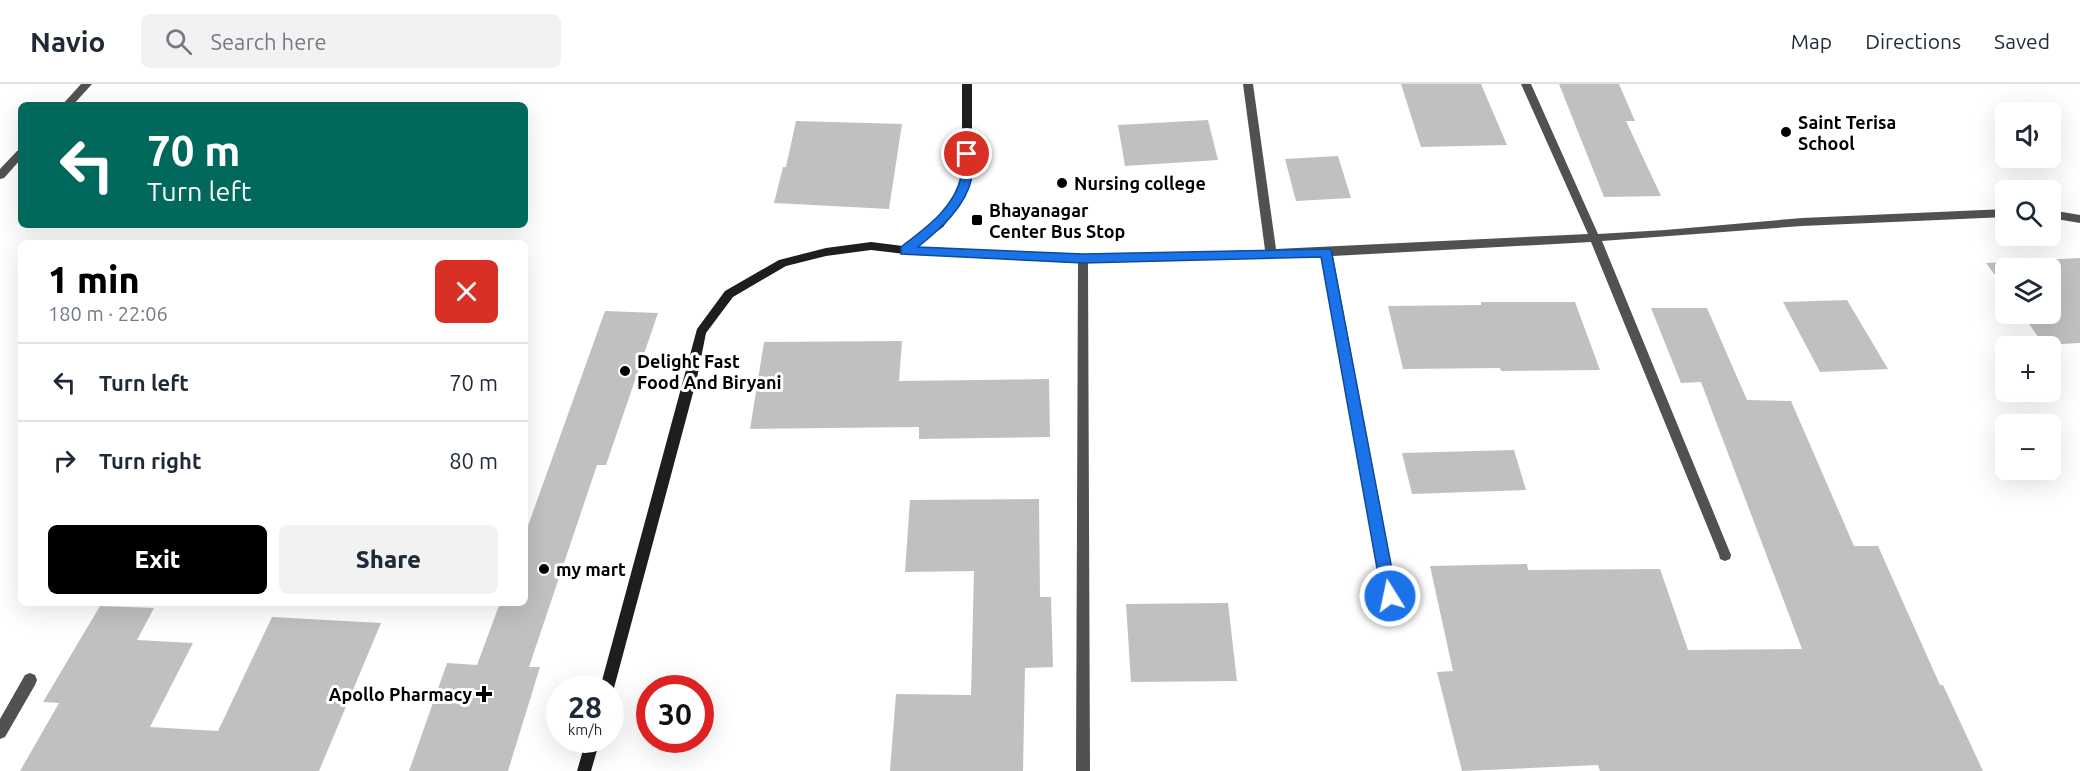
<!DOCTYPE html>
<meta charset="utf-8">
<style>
:root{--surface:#fff;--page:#f2f2f3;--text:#1f2937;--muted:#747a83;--line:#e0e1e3;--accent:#000}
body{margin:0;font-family:Ubuntu,sans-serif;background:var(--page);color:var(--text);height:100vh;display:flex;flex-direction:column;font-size:22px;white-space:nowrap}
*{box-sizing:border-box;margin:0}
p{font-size:20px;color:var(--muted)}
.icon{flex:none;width:33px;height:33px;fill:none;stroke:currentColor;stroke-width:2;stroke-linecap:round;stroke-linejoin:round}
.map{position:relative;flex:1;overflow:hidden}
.sheet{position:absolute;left:18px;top:156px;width:510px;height:366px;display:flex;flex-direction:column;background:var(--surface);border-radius:9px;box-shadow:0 6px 24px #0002}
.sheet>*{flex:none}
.top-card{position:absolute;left:18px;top:18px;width:510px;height:126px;border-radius:9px;box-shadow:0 6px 24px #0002;background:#00695c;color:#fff;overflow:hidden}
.tools{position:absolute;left:1995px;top:18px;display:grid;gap:12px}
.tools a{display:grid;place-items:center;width:66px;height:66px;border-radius:9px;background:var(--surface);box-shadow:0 6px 24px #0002;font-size:30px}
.speed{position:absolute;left:546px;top:591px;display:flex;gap:12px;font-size:30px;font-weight:700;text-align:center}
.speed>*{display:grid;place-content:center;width:78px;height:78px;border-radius:50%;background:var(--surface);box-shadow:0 6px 24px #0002;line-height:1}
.speed small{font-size:15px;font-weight:400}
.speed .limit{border:9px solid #d22;background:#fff;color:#111}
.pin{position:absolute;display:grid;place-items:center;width:51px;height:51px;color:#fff;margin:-26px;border:3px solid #fff;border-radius:50%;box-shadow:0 2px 6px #0007}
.me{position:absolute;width:66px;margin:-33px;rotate:350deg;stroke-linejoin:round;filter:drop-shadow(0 0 4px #0008)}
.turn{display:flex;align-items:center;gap:21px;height:126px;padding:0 30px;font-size:27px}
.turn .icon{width:78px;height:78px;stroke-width:2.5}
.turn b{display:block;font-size:42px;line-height:51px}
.round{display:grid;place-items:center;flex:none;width:63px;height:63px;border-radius:9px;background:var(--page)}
.headline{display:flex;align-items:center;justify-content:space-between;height:102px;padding:0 30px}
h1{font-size:36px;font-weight:800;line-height:45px;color:var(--accent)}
.action{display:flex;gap:12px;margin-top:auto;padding:12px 30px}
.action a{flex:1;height:69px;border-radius:9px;background:var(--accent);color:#fff;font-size:24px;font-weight:800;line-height:69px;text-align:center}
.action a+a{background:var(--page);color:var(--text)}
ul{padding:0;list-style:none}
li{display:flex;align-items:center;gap:18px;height:78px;padding:0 30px;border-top:2px solid var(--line)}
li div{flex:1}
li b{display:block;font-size:22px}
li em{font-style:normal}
header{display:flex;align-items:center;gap:36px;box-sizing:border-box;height:84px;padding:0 30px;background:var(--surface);border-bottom:2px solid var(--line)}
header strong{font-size:28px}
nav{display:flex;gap:33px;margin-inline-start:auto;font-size:21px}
.search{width:420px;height:54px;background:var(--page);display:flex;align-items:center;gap:15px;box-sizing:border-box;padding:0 21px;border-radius:9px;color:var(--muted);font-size:22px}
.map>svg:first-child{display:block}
.building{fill:#c0c0c0}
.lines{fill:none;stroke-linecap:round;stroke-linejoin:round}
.street{fill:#515151;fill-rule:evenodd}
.secondary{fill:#1e1e1e;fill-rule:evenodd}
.route{fill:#1a73e8;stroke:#114b97;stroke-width:1.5}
.poi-dot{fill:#000;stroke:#fff;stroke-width:2}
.labels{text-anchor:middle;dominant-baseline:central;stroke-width:6;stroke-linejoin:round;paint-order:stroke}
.poi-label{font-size:18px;font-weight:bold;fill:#000;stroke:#fff;text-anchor:start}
</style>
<header>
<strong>Navio</strong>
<div class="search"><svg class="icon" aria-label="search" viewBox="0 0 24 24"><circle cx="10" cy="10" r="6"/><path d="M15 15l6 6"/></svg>Search here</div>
<nav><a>Map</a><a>Directions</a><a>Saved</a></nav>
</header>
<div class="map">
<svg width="2080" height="687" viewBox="0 0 2080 687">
<rect width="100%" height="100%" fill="#fff"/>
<path class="building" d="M1401,0H1481L1507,61L1421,63Z
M1559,0H1619L1635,37H1626L1661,112L1604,113Z
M1208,36L1218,76L1125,82L1118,41Z
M796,37L902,40L889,125L774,119L783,83H786Z
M1338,72L1351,114L1296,117L1285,75Z
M2080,174V259L2044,261L2022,230H2050V184H2006V206L1986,179Z
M1847,216L1888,285L1820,288L1783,218Z
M1481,218H1575L1600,286L1501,287L1500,284L1403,285L1388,222L1481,221Z
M1651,224H1707L1747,316L1791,317L1854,462H1878L1940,601H1943L1983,687H1600L1598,681L1462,687L1437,588L1453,587L1430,482L1527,480L1528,486L1660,485L1688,566L1802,565L1701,298L1681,299Z
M605,227L658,229L606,381H597L529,583H540L508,687H409L447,579L477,581L500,519H525V450Z
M902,257L899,297L1049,295L1050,353L919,355V343L750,345L764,258Z
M1514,366L1526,406L1412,410L1402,369Z
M1039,415L1040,513H1051L1053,583L1025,584L1023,687H890L896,610L971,611L974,487L905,488L910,416Z
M1228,519L1237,597L1131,598L1126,520Z
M100,522L154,524L137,556L193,559L150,643L218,647L272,533L381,539L319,687H20L59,619L43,618Z"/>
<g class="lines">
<path class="street" d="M81,0H92L73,21H62Z
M1243,0H1253L1276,165L1588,150L1521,0H1531L1598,150L1665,146L1802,134L2006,125V133L1802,142L1602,157L1731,471L1730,475L1725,477L1720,475L1719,471L1591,158L1333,172L1397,512L1395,516L1390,518L1385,516L1383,512L1322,172L1088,179L1090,687H1076L1078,179L905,170L900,166L905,162L1083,171L1265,166Z
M21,66V75L4,94L0,95V85L17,67Z
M2050,126L2080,131V139L2050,134Z
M30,589L35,591L37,596L35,601L5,653L0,655V635L25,591Z"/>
<path class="secondary" d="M962,0H972V93L961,119L943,143L905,170L871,166L826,172L786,182L733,213L706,249L697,294L614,604L610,609V604H600L697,245L725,207L779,176L826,164L871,158L903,162L935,137L952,115L962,93Z
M586,656H600L591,687H577Z"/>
</g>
<path class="route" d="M967,66L972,70C972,77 974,86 972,93C966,123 940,145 918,163L1083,170L1331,165L1397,512L1395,517L1390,519L1384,517L1382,512L1321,173L1083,179L901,170V163C924,145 954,125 961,93C962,86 961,77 961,70Z"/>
<g class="poi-dot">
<circle cx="1786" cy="48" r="6"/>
<circle cx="1062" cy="99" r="6"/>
<rect x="971" y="130" width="12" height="12" rx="3"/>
<circle cx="625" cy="287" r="6"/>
<circle cx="544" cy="485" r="6"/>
<path d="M481 601h6v6h6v6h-6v6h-6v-6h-6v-6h6z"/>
</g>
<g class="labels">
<g class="poi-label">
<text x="1798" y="38">Saint Terisa<tspan x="1798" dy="21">School</tspan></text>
<text x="1074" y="99">Nursing college</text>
<text x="989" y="126">Bhayanagar<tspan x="989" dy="21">Center Bus Stop</tspan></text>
<text x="637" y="277">Delight Fast<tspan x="637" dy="21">Food And Biryani</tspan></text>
<text x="556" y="485">my mart</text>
<text x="472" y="610" text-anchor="end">Apollo Pharmacy</text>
</g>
</g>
</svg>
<div class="tools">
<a><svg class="icon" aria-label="sound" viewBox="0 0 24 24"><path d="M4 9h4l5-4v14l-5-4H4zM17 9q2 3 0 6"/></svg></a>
<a><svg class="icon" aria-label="search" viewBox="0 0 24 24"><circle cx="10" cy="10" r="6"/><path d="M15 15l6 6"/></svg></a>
<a><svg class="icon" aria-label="layers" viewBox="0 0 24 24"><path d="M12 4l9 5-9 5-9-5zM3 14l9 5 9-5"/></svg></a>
<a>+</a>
<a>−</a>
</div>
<div class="speed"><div>28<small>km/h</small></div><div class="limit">30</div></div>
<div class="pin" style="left:967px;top:70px;background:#d93025"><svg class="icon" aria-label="arrive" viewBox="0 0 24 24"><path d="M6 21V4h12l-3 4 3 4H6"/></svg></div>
<svg class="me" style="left:1390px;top:512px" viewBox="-20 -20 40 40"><circle r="17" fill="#1a73e8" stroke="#fff" stroke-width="3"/><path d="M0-11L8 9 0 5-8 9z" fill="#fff"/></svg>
<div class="top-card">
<div class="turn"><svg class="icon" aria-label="left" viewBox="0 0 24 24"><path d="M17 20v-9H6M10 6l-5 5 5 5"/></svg><div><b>70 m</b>Turn left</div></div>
</div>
<section class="sheet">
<div class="headline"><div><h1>1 min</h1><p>180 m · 22:06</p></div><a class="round" style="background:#d93025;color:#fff"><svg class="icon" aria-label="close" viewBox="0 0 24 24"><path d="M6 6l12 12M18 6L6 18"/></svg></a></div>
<ul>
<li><svg class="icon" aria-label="left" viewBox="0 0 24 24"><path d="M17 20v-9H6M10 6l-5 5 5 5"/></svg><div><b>Turn left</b></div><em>70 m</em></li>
<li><svg class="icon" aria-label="right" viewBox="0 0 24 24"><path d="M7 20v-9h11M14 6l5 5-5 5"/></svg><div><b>Turn right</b></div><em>80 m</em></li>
</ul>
<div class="action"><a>Exit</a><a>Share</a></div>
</section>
</div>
